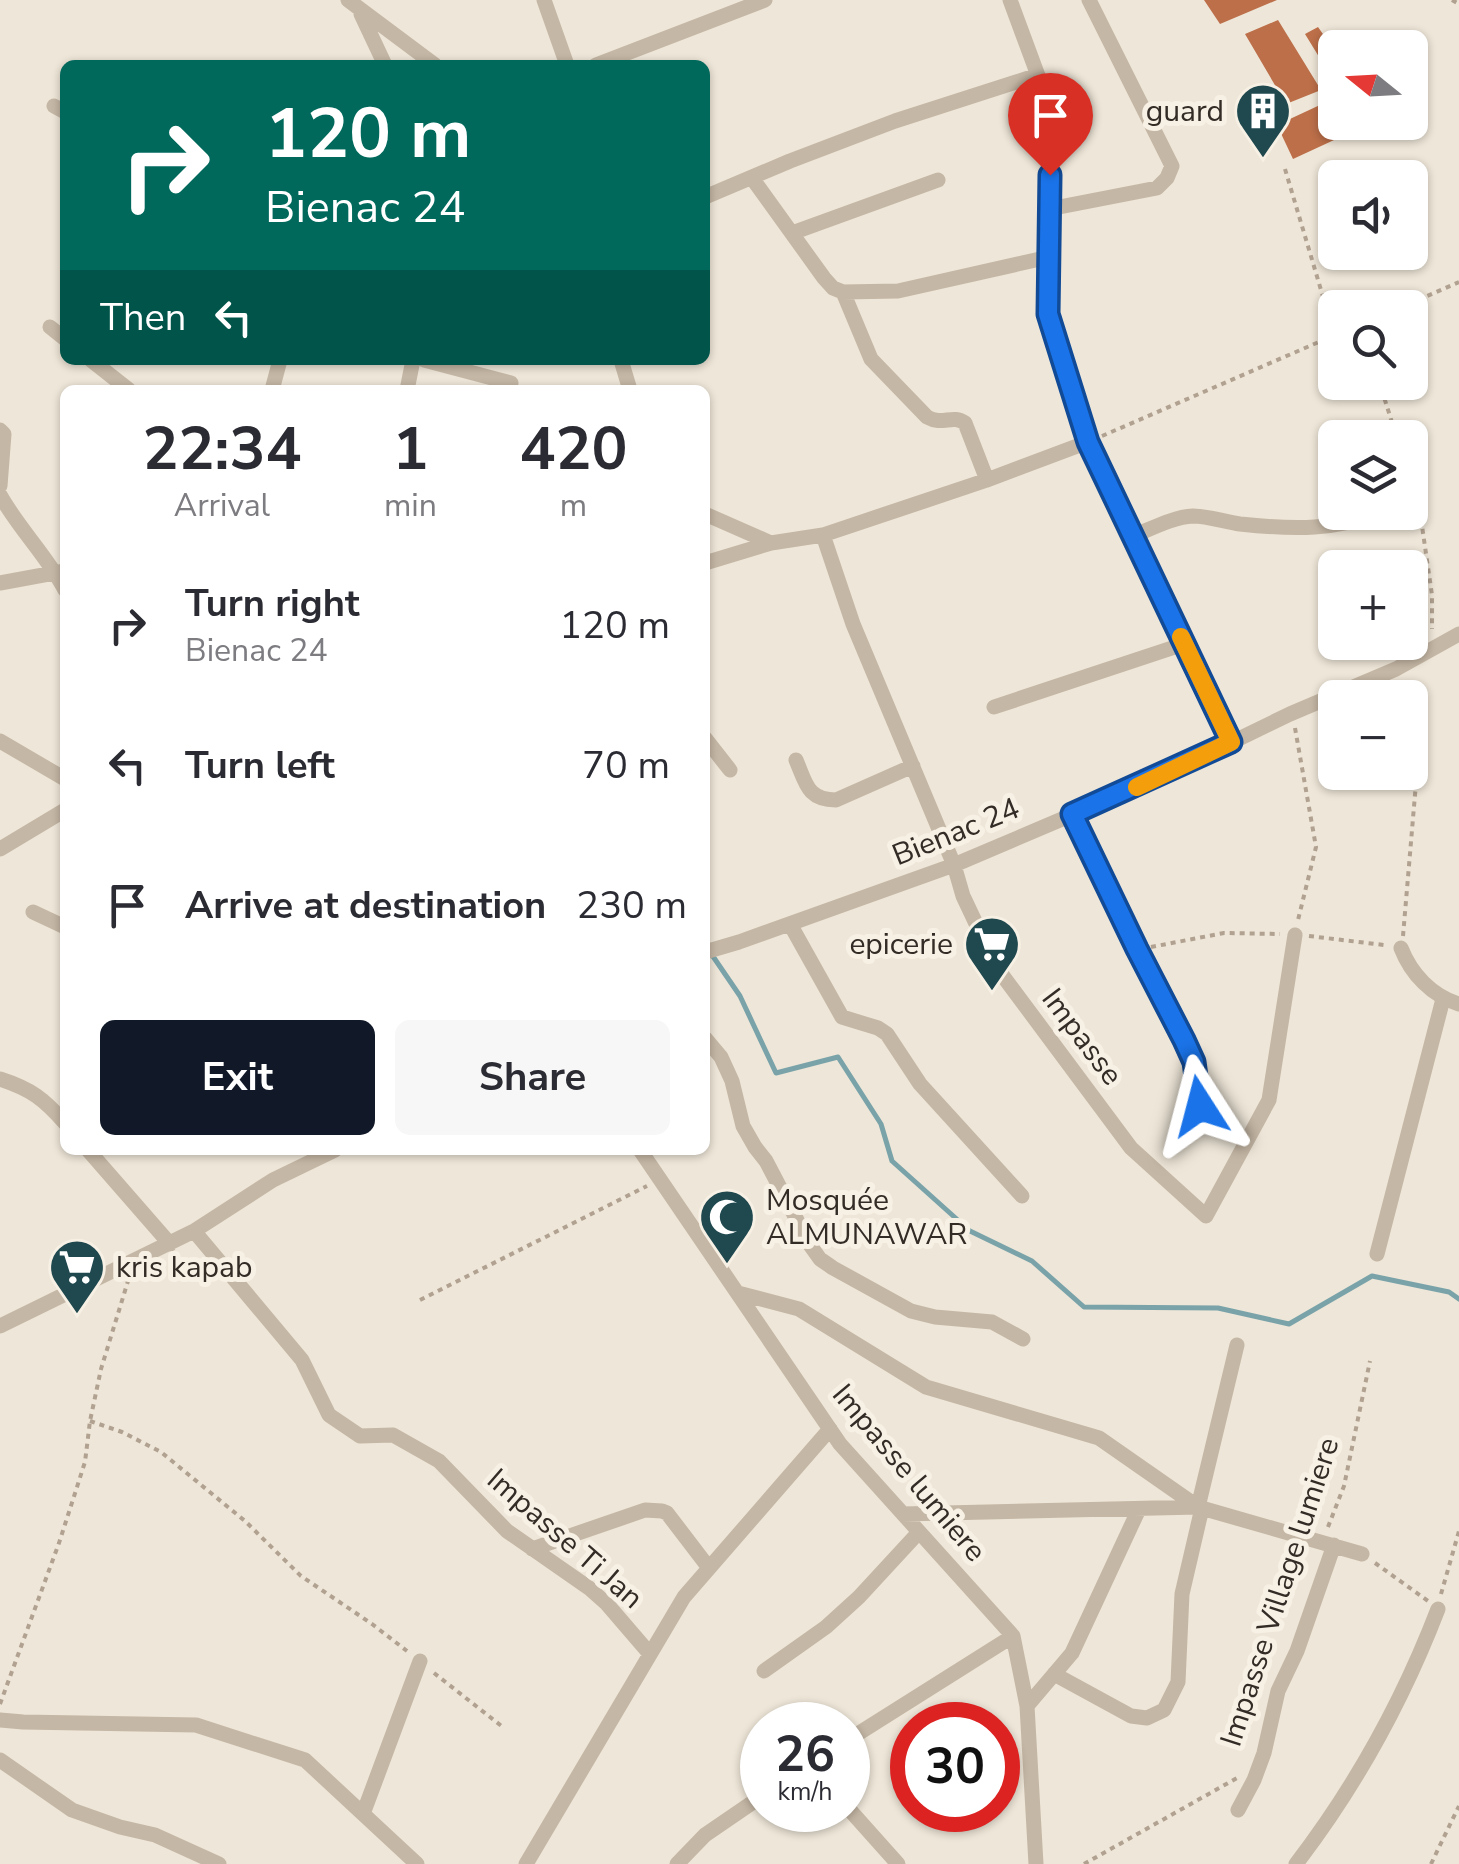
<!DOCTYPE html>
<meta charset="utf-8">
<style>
:root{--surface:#fff;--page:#f7f7f7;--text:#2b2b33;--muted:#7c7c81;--accent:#111827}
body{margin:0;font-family:"Nunito Sans",sans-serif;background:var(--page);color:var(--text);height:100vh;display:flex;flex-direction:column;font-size:38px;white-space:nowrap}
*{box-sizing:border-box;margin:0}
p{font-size:32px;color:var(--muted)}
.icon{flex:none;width:55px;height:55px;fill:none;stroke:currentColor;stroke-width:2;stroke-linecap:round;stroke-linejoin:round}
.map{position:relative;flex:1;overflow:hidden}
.panel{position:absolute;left:60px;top:385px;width:650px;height:770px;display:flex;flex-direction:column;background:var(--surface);border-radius:15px;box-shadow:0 2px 8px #0004}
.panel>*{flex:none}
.guide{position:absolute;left:60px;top:60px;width:650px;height:305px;border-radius:15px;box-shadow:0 2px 8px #0004;background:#00695c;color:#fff;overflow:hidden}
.needle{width:65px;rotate:288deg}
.fabs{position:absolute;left:1318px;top:30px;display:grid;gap:20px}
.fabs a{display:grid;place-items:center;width:110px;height:110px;border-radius:15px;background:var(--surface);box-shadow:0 2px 8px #0004;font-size:50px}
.speed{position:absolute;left:740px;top:1702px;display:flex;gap:20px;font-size:50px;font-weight:700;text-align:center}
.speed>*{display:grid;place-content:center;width:130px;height:130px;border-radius:50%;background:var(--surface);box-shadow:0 2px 8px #0004;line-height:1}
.speed small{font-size:25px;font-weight:400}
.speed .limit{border:15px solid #d22;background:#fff;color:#111}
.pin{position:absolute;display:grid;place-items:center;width:85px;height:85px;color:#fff;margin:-102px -42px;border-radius:50% 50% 50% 0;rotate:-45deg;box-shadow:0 0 10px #0007}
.pin .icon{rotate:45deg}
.me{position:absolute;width:110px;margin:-55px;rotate:351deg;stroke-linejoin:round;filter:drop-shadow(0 0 8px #0008)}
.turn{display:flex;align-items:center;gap:35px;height:210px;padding:0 40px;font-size:45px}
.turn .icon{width:130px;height:130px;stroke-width:2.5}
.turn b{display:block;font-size:70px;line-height:85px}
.then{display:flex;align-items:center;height:95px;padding:0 40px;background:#0003;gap:20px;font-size:38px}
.eta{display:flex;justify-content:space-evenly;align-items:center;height:170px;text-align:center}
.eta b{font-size:60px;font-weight:700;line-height:70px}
.primary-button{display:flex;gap:20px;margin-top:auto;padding:20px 40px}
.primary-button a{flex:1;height:115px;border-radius:15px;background:var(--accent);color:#fff;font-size:40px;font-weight:700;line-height:115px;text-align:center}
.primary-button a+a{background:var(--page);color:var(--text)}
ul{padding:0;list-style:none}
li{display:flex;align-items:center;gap:30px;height:140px;padding:0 40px}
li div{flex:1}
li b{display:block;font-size:38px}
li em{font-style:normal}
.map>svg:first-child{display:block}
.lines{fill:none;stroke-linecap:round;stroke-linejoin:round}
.stream{stroke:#79a3a9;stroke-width:5}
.building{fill:#bc6f49}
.path{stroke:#b1a190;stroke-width:4;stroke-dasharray:5 5;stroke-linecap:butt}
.street{stroke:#c5b7a5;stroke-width:15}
.route-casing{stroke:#114b97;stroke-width:25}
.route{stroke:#1a73e8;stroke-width:18}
.slow{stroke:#f59e0b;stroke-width:18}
.labels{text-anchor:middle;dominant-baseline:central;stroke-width:10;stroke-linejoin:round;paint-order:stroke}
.poi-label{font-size:30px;fill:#322b26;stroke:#f7f0e4;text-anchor:end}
.street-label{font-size:30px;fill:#322b26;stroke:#f7f0e4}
</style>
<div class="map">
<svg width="1459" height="1864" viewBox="0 0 1459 1864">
<rect width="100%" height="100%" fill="#eee6d8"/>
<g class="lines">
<path class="stream" d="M710,952L740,996L776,1073L838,1057L881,1124L892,1161L970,1231L1032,1261L1084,1307L1218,1308L1289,1324L1372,1276L1449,1292L1459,1299"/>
</g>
<path class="building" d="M1204,0H1277L1220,24Z
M1278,20L1321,90L1286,104L1245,34Z
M1318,27L1335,51V59L1324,65L1305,34Z
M1335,98V122H1373L1293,159L1277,125Z"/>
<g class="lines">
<path class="path" d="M1452,0L1459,4
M1285,169L1335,337
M1400,308L1459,282
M1375,382L1382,391L1397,438
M1102,436L1335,335
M1410,476L1415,490
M1421,519L1432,595V629
M1401,683L1406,698
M1295,728L1316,847L1298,920
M1309,936L1384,945
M1403,936L1416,783L1415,720L1410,707
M1151,947L1224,933L1280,934
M420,1300L647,1186
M90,1421L122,1432L161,1452L245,1521L301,1576L372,1624L407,1651
M1328,1527L1344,1486L1370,1361
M1375,1563L1428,1601
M1441,1594L1459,1531
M434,1673L504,1728
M0,1704L59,1543L85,1462L90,1421L101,1369L128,1281
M1084,1864L1237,1778
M1431,1864L1459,1806"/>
<path class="street" d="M348,0L435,65
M544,0L567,65
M1010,0L1050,108L1048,314L1088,442L1231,743
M361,14L385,65
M596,65L765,0
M54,106L65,112
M752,178L824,278L833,288L843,292L898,291L1049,257
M705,197L790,161L895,121L1038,75
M1049,209L1157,188L1167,178L1172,166L1089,0
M792,233L938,180
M843,292L871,359L927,417C943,426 952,414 965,423L987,480
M50,327L65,339
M91,360L129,390
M424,360L511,383
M621,360L630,390
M272,390L280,360
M407,390L413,360
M0,430L4,434L0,486
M0,495C19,529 47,556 65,590
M1410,505L1419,503
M705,514L771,543L823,535L987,480L1088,442
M823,535L853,624L954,865L963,896L997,968L1131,1148L1206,1216L1269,1100L1295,935
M1133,536C1151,529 1173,517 1193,516C1208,516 1225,522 1240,524C1296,530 1334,530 1388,512
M705,563L771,543
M0,583L65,571
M994,707L1184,644
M705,738L730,770
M0,741L65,779
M796,760C806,783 807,800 836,800L913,766
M1072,814L1137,949L1185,1039L1194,1062L1199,1106
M0,849L65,810
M33,912L65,927
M790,924L842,1017L878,1028L887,1034L920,1084L1022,1196
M1401,948C1411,974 1432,996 1459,1004
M705,952L739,942L954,865L1154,780L1290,714L1396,669L1459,634
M705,1038L721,1057L732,1081L743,1126L755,1147L766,1161L810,1245L820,1259L833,1268L911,1311L935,1317L992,1322L1023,1339
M0,1079C31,1089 44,1099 65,1123
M88,1150L170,1244
M640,1150L840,1444L1013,1636L1027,1706L1036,1864
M194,1231L302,1360L329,1415L360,1436L393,1435L439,1461L507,1531L589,1588L607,1604L650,1654
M1377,1254L1443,999
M738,1293L799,1309L926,1387L1099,1438L1198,1507L903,1514
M0,1326L194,1231L273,1180L335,1150
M1237,1345L1198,1507L1362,1554
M532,1549L645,1510L662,1511L667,1513L709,1568
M764,1671L826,1627L859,1597L919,1532
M1054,1674L1131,1716L1147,1718L1164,1710L1178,1682L1182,1594L1202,1508
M1027,1706L1072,1653L1139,1509
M0,1720L23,1722L196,1725L305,1760L417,1864
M848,1740L1013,1636
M0,1760L72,1810L120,1827L155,1835L219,1864
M848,1808L898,1864
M1238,1810L1254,1780L1264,1753L1278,1691L1297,1651L1334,1545
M363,1814L420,1661
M526,1864L684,1597L830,1429
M677,1864L705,1835L762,1796
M1296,1864C1355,1787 1403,1700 1438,1609"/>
</g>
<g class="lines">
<g class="route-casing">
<path id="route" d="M1050,175L1048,314L1088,442L1231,742L1072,814L1137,949L1184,1040L1194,1062L1200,1106"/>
</g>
<use href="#route" class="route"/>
<path class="slow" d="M1137,787L1231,742L1181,637"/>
</g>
<defs>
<g id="building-pin" transform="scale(2.875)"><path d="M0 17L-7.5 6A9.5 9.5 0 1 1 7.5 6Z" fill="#1f484f" stroke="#f7f0e4"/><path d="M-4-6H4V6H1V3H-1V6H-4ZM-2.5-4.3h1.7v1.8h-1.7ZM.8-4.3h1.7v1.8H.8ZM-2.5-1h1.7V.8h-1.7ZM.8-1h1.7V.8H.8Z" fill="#fff"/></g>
<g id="supermarket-pin" transform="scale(2.875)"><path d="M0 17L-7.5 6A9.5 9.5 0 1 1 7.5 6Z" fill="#1f484f" stroke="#f7f0e4"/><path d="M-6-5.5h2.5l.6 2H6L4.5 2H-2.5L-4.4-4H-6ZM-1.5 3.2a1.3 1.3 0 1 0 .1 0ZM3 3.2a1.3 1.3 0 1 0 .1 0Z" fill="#fff"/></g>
<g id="mosque-pin" transform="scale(2.875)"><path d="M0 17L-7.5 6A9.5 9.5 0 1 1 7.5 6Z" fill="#1f484f" stroke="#f7f0e4"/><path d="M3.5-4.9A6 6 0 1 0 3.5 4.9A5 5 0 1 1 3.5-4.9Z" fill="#fff"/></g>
</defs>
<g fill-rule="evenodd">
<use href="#building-pin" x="1263" y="111"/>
<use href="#supermarket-pin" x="992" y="944"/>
<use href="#mosque-pin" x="727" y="1217"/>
<use href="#supermarket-pin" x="77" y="1267"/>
</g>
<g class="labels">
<g class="poi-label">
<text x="1224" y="111">guard</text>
<text x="953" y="944">epicerie</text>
<text x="766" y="1200" text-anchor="start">Mosquée<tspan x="766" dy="34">ALMUNAWAR</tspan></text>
<text x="116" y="1267" text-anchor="start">kris kapab</text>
</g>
<g class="street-label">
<text transform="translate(956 832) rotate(-22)">Bienac 24</text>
<text transform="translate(1082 1037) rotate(53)">Impasse</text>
<text transform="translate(909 1473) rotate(50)">Impasse lumiere</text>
<text transform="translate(565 1539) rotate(41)">Impasse Ti Jan</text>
<text transform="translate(1280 1592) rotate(-72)">Impasse Village lumiere</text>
</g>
</g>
</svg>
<div class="fabs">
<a><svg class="needle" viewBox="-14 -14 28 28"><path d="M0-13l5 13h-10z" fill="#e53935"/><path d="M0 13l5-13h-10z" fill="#7c7c81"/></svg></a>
<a><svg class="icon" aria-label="sound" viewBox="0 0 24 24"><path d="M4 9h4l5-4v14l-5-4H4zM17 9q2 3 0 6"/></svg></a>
<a><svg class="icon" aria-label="search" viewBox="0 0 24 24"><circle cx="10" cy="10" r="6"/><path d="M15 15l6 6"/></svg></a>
<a><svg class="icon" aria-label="layers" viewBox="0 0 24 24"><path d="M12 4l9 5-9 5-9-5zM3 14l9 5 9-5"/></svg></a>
<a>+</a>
<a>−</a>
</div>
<div class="speed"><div>26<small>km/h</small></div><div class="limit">30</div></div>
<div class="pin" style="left:1050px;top:175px;background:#d93025"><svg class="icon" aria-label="arrive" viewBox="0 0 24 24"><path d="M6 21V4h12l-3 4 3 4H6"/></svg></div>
<svg class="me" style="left:1200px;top:1106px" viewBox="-20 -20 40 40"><path d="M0-17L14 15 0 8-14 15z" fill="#1a73e8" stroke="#fff" stroke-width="4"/></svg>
<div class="guide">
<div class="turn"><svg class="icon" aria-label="right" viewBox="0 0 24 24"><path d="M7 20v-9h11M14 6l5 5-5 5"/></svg><div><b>120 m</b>Bienac 24</div></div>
<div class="then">Then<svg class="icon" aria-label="left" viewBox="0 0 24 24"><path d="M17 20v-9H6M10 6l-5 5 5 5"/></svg></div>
</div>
<section class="panel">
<div class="eta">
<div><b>22:34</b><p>Arrival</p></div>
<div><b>1</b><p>min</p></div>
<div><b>420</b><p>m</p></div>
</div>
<ul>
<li><svg class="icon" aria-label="right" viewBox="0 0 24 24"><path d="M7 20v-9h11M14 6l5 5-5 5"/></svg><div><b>Turn right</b><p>Bienac 24</p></div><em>120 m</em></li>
<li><svg class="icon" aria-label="left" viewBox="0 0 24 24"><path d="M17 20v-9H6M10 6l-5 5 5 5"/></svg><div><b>Turn left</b></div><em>70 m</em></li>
<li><svg class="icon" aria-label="arrive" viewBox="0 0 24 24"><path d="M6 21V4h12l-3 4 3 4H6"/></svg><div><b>Arrive at destination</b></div><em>230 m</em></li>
</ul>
<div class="primary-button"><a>Exit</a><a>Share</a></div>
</section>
</div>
